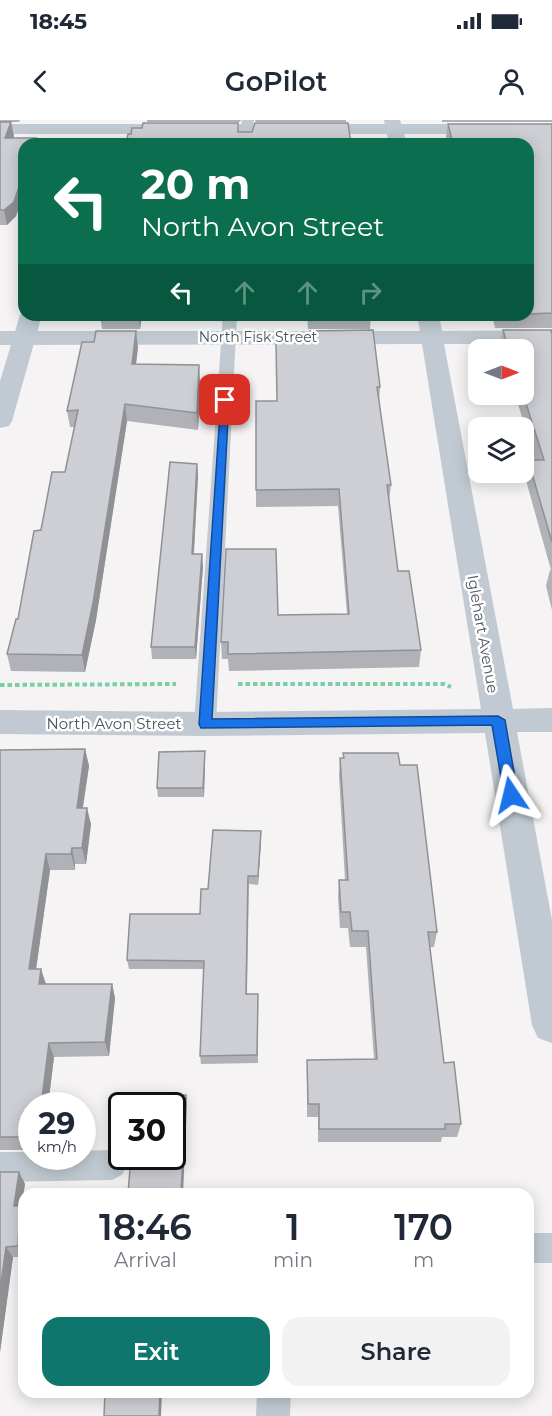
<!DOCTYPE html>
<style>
:root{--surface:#fff;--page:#f2f2f3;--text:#1f2937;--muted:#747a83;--accent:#0f766e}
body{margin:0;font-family:Montserrat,sans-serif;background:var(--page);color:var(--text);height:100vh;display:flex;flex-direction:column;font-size:22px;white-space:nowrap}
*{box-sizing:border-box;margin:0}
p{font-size:20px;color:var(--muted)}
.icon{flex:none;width:33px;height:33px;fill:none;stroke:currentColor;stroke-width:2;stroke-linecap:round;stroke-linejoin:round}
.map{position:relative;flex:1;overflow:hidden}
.drawer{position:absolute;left:18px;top:1068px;width:516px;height:210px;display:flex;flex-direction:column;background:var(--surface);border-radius:18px;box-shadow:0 3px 15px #0003}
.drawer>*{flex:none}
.top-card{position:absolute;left:18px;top:18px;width:516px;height:183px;border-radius:18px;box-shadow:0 3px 15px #0003;background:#0b6e4f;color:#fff;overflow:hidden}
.needle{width:39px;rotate:90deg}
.controls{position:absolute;left:468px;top:219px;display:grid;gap:12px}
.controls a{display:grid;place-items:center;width:66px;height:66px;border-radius:12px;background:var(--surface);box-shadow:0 3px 15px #0003;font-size:30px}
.speed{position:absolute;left:18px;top:972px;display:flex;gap:12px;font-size:30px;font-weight:700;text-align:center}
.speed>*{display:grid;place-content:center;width:78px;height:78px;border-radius:50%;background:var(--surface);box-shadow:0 3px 15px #0003;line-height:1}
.speed small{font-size:15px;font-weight:400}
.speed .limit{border:3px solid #111;border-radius:9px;background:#fff;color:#111}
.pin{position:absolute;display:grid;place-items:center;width:51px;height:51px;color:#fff;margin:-26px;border-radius:12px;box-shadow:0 3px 9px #0006}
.me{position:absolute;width:66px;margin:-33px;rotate:350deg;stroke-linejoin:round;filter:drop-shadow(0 0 4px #0008)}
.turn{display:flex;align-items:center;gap:21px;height:126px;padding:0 24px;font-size:27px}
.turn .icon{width:78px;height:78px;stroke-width:2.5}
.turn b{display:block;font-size:42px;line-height:51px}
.lanes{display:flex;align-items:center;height:57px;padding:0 24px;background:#0003;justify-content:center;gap:30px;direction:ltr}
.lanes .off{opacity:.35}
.eta{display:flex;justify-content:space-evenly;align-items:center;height:102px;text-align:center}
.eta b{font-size:36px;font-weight:600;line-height:42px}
.primary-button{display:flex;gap:12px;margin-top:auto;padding:12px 24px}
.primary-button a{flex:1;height:69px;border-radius:18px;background:var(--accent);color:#fff;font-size:24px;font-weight:600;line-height:69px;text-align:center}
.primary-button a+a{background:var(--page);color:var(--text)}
.status{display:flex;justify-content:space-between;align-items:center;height:42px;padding:0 30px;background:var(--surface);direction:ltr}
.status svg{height:16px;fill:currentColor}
header{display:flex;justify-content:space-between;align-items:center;height:78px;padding:0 24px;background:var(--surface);font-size:27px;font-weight:600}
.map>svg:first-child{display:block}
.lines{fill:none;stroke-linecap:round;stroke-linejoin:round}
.path{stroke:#7ad0a6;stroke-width:4;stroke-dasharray:4.5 3;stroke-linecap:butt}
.service{fill:#c1cad2;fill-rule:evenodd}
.minor{fill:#c1cad2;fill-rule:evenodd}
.tertiary{fill:#c1cad2;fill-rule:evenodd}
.wall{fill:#b0b2b7}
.shaded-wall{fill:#909195}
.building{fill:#cdcfd5;stroke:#909195;stroke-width:1.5}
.route{fill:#1a73e8;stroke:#114b97;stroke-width:1.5}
.labels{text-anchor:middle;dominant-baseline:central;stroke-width:5;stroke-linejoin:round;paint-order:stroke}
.far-street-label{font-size:14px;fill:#4a5661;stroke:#fff}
.street-label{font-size:15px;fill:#4a5661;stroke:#fff}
</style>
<div class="status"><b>18:45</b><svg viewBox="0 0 49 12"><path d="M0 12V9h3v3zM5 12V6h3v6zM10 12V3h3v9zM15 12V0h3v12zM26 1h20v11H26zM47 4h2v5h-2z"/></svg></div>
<header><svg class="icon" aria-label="back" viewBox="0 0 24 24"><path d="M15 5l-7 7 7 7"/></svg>GoPilot<svg class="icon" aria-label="person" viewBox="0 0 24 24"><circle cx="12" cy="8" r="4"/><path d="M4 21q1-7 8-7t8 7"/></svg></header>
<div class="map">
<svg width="552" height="1296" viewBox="0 0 552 1296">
<rect width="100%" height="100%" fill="#f5f3f3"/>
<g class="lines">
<path class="path" d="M238,564H444L451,567
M0,565L176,564"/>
<path class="service" d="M242,0H254L252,24H240Z
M223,195H237L216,604L213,610L205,612L197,610L194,604Z
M112,1030L122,1034L127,1045L122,1055L112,1060L0,1062V1032H32V1036H82V1031Z
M528,1113H552V1143H528Z
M257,1272H291L290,1296H256Z"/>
<path class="minor" d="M384,0H400L407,24H389Z
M417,195H439L442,211L552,210V224H444L513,589L552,588V612H517L552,800V923L538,918L532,905L485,613L205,616L0,614V590L205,592L481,589L422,224L0,225V211H420Z"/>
<path class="tertiary" d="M0,4H552V14H0Z
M24,190V195H42L12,301L9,306L0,308V261L20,195Z"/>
</g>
<path class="wall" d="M0,0H20L19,2H4L14,16L13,18L24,24V74L16,96L7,105H0Z
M147,0H241L240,2H147Z
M255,0H346V2H256Z
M442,0H552V2H442Z
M448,4H552V208H495L492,195H528V24H448L446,16Z
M100,195H142L140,209H102Z
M307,195H371L370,209H308Z
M503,210H552V490L546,466L550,450H551L525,357L528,340H535L515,274H524V230H501L500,226Z
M310,211L380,267L379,282L391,365L389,382L398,451L421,530L419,547L229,551L228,539H222L221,522L278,495L347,494L338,386L256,387V281H277L310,223Z
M138,227L136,244L200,262L198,310L127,301L96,500L85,552L11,551L7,534L18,499L41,410L65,352L75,307H70L67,291Z
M197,344L198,356L194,434L203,446L196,539H152L151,527Z
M85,629L89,646L83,688L91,704L86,744H75V750H50L36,849L46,864H112L115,878L109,936L54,937L48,986H32V1017L30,1030H0V630Z
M343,633L400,645L437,812L434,827H430L444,943L461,1004L457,1017H442L441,1022H318V997H307V940L374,939L366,827H350L348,808H340L338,777L339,760H345L339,655L340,638H343Z
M205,641L204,677H158L157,668Z
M261,720L258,765L249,764L247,874H258V943L201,944L200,936L204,849H129L127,840L200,794L208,769Z
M0,1052H19L25,1064L21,1088L24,1137H13L0,1232Z"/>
<path class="shaded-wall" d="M11,2L14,16L8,33L5,18Z
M24,52V74L16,96L7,105L4,90Z
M139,195H142L140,209Z
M136,211L138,227L134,260L132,244Z
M199,245L200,262L198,310L197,293Z
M125,284L127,301L96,500L85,552L82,535Z
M197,344L198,356L193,446L192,434Z
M202,434L203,446L196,539L195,527Z
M85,629L89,646L80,704L77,688Z
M205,631V641L204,677L203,668Z
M87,688L91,704L86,744L82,728Z
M261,711V720L258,765V756Z
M72,728L75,744V750L71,734Z
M46,734L50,750L34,864L29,849Z
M41,849L46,864H39Z
M112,864L115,878L109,936L105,922Z
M49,923L54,937L48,986H41Z
M186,975L187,983L183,1074H181Z
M26,1002L32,1014L30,1030L24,1017Z
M19,1052L25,1064L21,1088L24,1093V1137L18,1126L14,1086Z
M6,1127L13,1137L0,1232V1171Z
M160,1272H162L161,1296H159Z"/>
<path class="building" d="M0,2H11L5,18H36L34,24H24V52L14,82L4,90H0Z
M143,3H238V12H252L255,3H348L351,24H126L128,14H131L132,8H142Z
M448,4H552V193L528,194V24H453Z
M373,210L380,267H377L391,365H387L398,451H409L421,530L228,534V522H221L226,429H276L278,495L349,494L339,369L256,370V281H277L276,223H311L310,211Z
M503,210H552L551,211L552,214V422L528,340H544L523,274L524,230H509Z
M96,211H136L132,244L199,245L197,293L125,284L93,483L82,535L7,534L16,499H18L34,411L41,410L52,352H65L78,290L67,291L82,222H94Z
M170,342L197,344L192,434H202L195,527H151Z
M85,629L77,688H87L82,728H72L71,734H46L29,849H41L39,864H112L105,922L49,923L41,986H32V1002H26L24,1017H0V630Z
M205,631L203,668H157L159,632Z
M343,633H398L400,645H417L437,812H428L444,943L454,942L461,1004H445V1009H319V984H308L307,940L377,939L368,811H352L350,792H341L339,760H348L340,638H344Z
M213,710L261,711L258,756H248L246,874H258L257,935L200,936L204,841L127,840L130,794H200L201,769H208Z
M186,975L181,1074H128L131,1036H172V986H135V976Z
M0,1052H19L14,1086H20L18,1126L6,1127L0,1171Z
M105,1272H160L159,1296H104Z"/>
<path class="route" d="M221,278L229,280L212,599L498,596L505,600L518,675L516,679L511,680L504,675L492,605L201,608L199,604Z"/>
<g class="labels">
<g class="far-street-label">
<text x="258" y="217">North Fisk Street</text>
</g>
<g class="street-label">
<text transform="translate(483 514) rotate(80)">Iglehart Avenue</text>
<text x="114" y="603">North Avon Street</text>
</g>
</g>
</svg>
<div class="controls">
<a><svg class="needle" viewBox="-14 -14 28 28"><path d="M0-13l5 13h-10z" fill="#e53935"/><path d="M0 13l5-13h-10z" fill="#747a83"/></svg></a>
<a><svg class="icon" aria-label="layers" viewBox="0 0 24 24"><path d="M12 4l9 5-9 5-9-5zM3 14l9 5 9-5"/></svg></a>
</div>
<div class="speed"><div>29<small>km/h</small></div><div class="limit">30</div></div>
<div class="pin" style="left:225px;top:280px;background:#d93025"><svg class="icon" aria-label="arrive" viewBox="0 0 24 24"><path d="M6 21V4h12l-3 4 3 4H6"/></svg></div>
<svg class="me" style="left:511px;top:675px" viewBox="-20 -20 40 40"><path d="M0-17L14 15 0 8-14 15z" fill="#1a73e8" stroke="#fff" stroke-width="4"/></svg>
<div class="top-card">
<div class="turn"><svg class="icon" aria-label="left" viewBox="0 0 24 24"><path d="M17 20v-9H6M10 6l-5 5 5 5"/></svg><div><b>20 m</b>North Avon Street</div></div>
<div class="lanes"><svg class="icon" aria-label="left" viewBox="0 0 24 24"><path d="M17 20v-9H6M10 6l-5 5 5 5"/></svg><svg class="icon off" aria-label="ahead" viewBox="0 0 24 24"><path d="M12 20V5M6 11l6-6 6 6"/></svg><svg class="icon off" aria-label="ahead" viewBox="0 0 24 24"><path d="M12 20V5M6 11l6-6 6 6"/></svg><svg class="icon off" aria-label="right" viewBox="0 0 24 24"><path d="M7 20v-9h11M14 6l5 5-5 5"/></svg></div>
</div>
<section class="drawer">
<div class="eta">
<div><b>18:46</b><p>Arrival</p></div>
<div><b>1</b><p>min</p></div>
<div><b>170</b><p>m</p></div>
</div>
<div class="primary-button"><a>Exit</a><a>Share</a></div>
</section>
</div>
